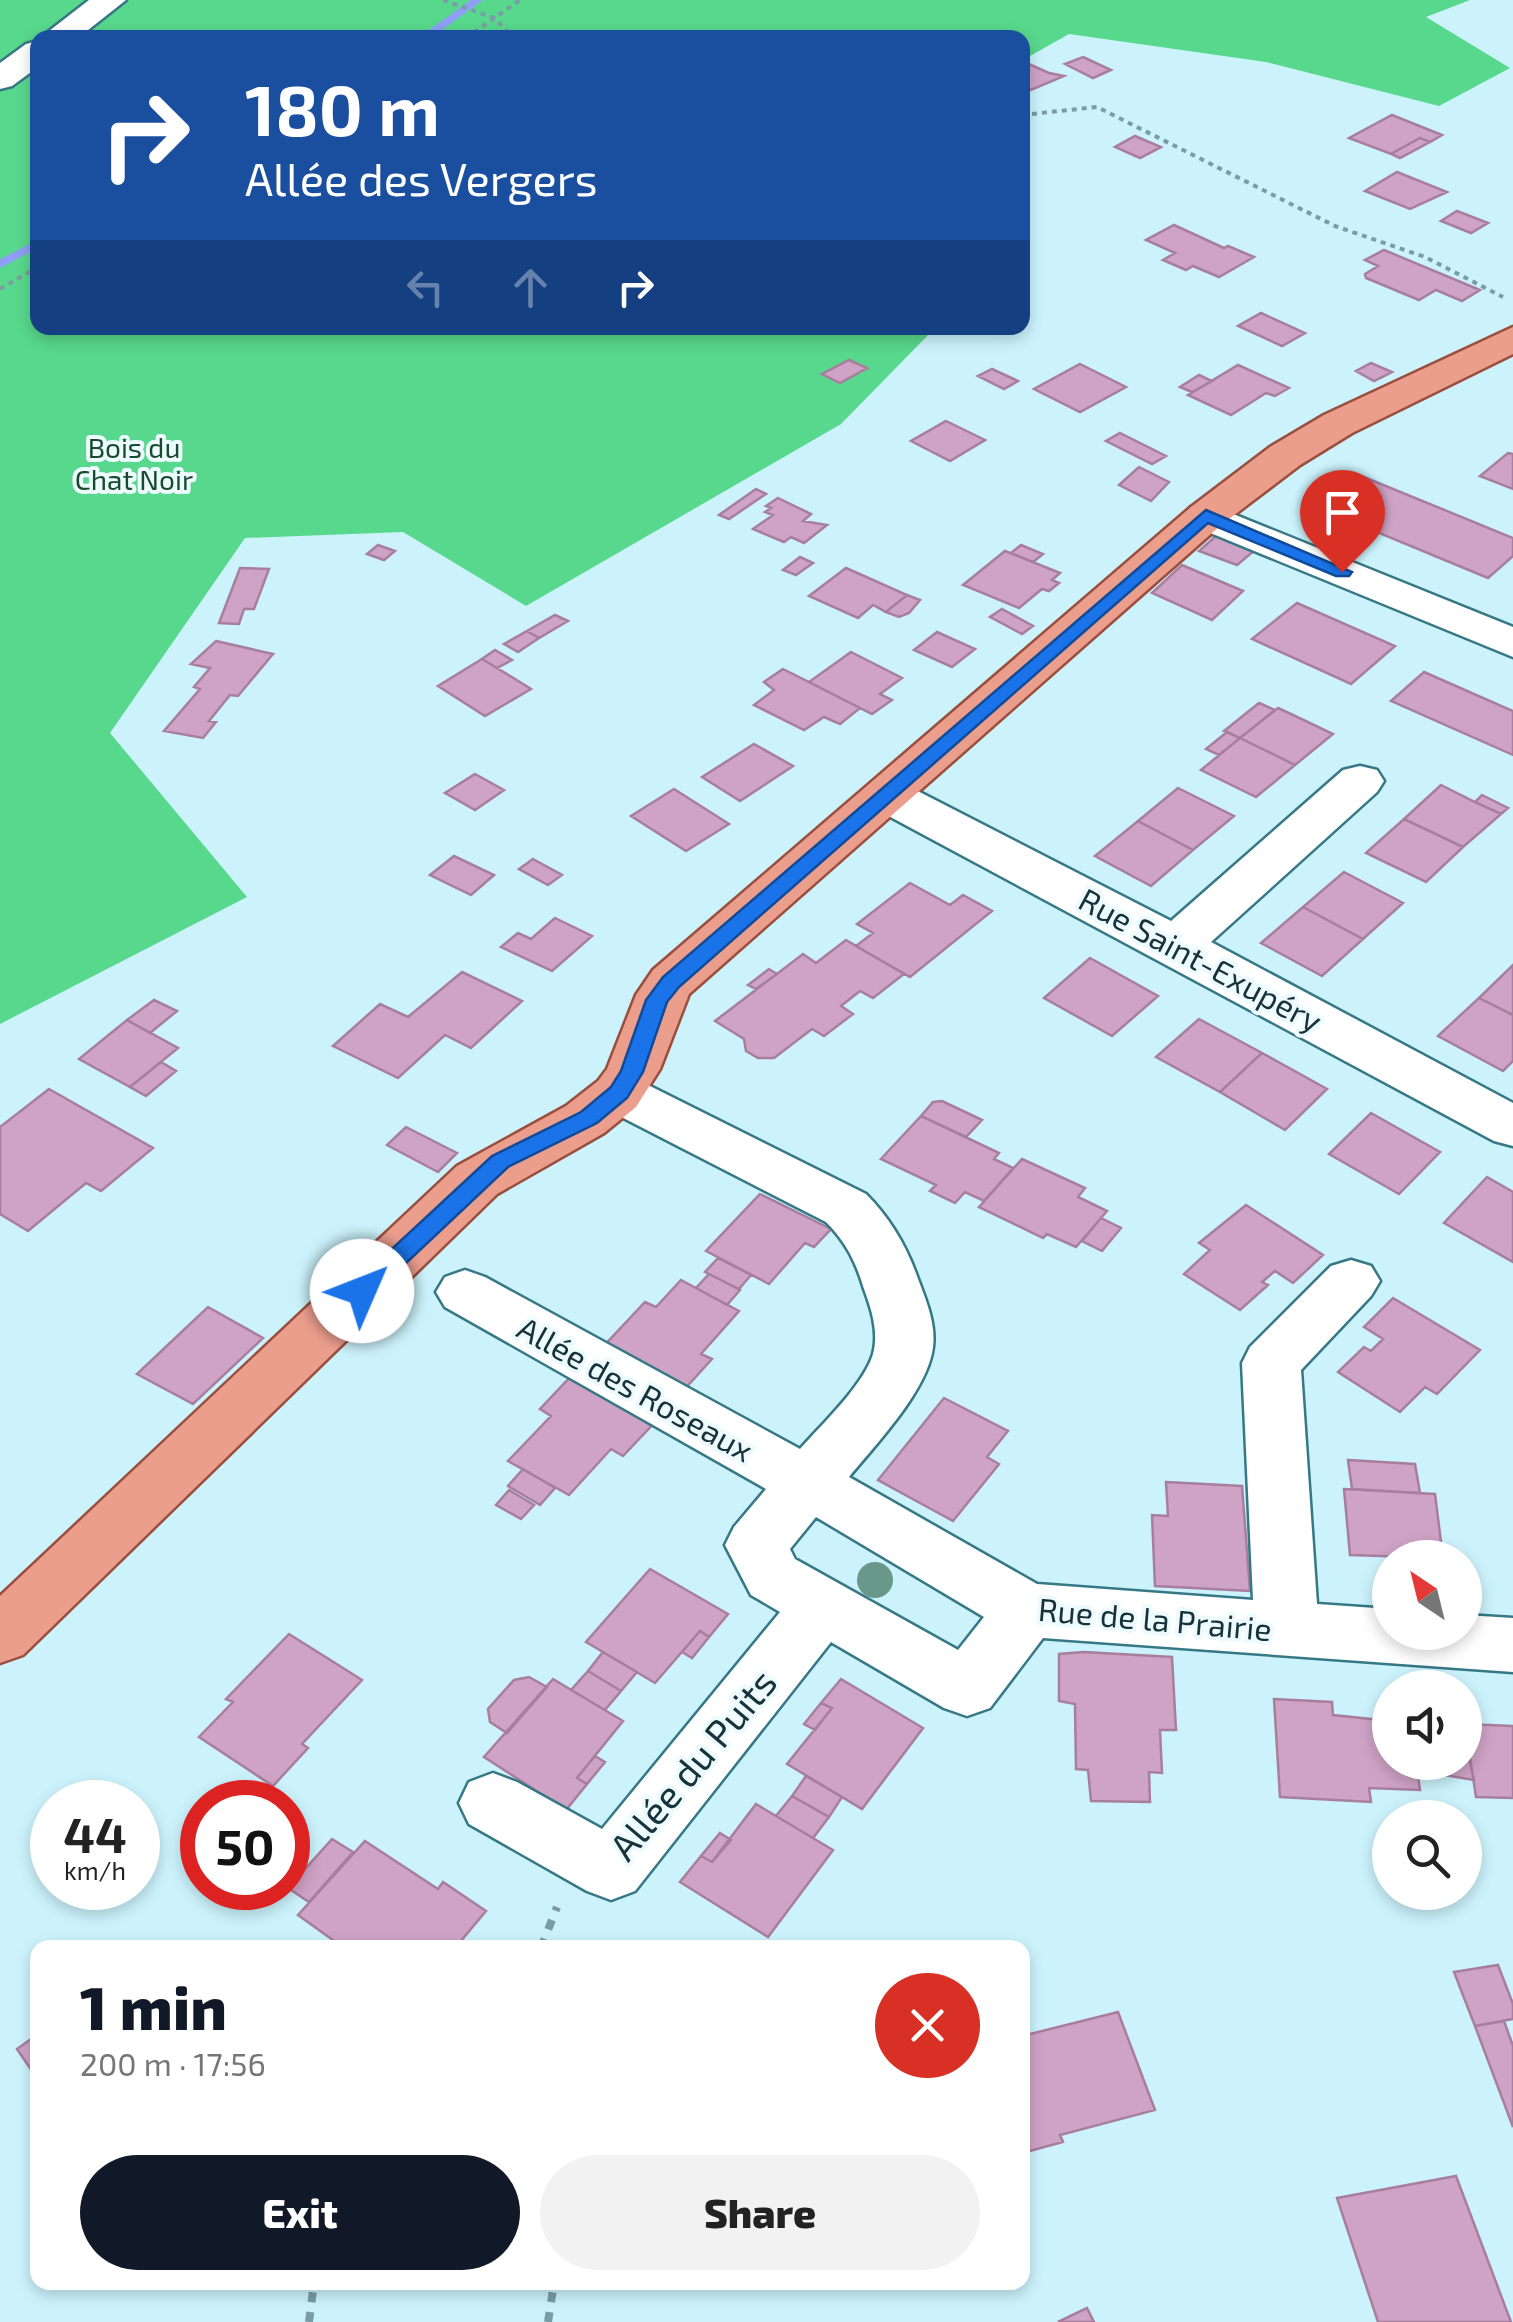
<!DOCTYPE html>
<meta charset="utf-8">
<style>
:root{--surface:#fff;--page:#f2f2f2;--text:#222;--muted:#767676;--accent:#111827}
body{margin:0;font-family:"Exo 2",sans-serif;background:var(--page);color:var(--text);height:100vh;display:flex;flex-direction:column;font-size:38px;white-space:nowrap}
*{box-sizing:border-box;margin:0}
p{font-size:32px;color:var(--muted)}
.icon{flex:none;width:55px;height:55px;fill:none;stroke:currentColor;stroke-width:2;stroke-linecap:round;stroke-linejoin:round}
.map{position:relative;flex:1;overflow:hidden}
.details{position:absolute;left:30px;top:1940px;width:1000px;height:350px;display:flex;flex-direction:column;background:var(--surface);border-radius:20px;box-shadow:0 5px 15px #0003}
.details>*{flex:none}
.hud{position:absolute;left:30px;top:30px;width:1000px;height:305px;border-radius:20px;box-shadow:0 5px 15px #0003;background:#1a4fa0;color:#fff;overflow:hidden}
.needle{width:65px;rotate:325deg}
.controls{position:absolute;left:1372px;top:1540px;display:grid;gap:20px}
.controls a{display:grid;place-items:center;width:110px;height:110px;border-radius:50%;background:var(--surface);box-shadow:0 5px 15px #0003;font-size:50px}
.speed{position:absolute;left:30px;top:1780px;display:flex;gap:20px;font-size:50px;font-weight:700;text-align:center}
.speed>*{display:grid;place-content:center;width:130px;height:130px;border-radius:50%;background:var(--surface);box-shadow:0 5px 15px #0003;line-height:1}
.speed small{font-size:25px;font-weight:400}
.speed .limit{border:15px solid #d22;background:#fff;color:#111}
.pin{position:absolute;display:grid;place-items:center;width:85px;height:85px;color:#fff;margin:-102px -42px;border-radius:50% 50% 50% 0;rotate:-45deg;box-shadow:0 0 10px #0007}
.pin .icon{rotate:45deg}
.me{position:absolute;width:110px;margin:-55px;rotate:46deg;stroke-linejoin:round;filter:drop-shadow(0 0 8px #0008)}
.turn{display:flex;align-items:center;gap:35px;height:210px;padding:0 50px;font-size:45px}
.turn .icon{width:130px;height:130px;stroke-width:2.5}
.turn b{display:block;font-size:70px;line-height:85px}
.lanes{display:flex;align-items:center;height:95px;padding:0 50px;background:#0003;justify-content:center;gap:50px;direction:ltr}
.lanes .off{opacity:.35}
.round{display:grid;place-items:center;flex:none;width:105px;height:105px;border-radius:52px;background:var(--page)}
.summary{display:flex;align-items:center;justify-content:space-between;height:170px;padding:0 50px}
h1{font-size:60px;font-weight:800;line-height:75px;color:var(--accent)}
.button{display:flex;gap:20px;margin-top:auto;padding:20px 50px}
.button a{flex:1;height:115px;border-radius:60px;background:var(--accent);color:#fff;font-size:40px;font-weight:800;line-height:115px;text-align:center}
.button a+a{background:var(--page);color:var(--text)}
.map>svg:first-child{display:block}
.forest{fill:#58d88c}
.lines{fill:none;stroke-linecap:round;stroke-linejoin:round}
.stream{fill:#8e9ff5;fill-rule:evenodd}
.building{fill:#cfa3c6;stroke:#a87e9f;stroke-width:2.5}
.minor-casing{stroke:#367886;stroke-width:5}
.major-casing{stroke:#9a4f3e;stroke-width:5}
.path-far1{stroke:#7a9ca4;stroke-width:4;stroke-dasharray:5 5;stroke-linecap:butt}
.path{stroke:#7a9ca4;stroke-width:8;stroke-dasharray:10 10;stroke-linecap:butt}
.minor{fill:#fff;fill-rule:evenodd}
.major{fill:#ec9e8d;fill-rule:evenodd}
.tree{fill:#69978a}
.route{fill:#1a73e8;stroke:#114b97;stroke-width:2.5}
.labels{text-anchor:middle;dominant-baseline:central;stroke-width:8;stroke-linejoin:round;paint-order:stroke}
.far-park-label{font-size:28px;fill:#184b2d;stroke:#eefbfe}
.street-label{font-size:32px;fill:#173339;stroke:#eefbfe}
.near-street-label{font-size:38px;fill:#173339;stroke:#eefbfe}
</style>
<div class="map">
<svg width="1513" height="2322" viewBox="0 0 1513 2322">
<rect width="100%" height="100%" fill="#ccf3fc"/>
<path class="forest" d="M0,0H1470L1426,17L1510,68L1439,106L1266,62L1069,34L1023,60L1022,38H38V328L933,330L841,424L526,606L403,532L245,538L110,733L247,897L0,1024Z"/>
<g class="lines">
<path class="stream" d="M471,0H483L431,38H418Z
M38,240V248L0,268V259Z"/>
</g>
<path class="building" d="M1083,57L1111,70L1093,78L1065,64Z
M1022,61L1049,73L1064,76L1031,90L1022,86Z
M1392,115L1442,135L1430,142L1420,138L1391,154L1349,138Z
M1135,136L1161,147L1140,158L1115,147Z
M1420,138L1430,142L1400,158L1391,154Z
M1397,172L1447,192L1410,209L1365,191Z
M1457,211L1488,223L1471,233L1441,221Z
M1174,225L1224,248L1228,246L1254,257L1219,277L1193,266L1186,270L1163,260L1175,253L1146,240Z
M1384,250L1480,290L1462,301L1436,290L1419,300L1366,278L1365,274L1378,266L1365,260Z
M1261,313L1305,333L1282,346L1238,326Z
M849,360L867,368L840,383L822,374Z
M1371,363L1392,372L1374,381L1356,371Z
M1080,364L1126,387L1080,412L1034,389Z
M1238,365L1289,388L1275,396L1266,393L1231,415L1188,395Z
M992,369L1018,381L1004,389L978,376Z
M1199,375L1212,381L1192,392L1180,387Z
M946,421L985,440L950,461L911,441Z
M1120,433L1166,456L1152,464L1106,441Z
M1508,453L1513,454V489L1480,476Z
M1139,467L1169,482L1151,501L1119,485Z
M1354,473L1513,538V556L1488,578L1314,506Z
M756,489L766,494L729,519L719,515Z
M778,498L811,514L803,521L827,525L804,543L791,537L784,542L753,529L773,515L765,512L771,508L766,506Z
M1217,535L1255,550L1237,565L1199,551Z
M378,545L395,551L384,560L367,554Z
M1021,545L1043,554L1033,562L1011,553Z
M1005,551L1060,573L1052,580L1059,583L1049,591L1042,589L1019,608L963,585Z
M800,557L813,563L796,575L783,570Z
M1182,565L1243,591L1212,620L1152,593Z
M240,568L269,569L254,609H244L239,624L219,623Z
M846,568L907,595L886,612L873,605L858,618L809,596Z
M907,595L920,600L909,613L899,617L886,612Z
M1297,603L1395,646L1351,684L1252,639Z
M1002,609L1033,626L1022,634L990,617Z
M555,615L568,621L539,638L527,631Z
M527,631L539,638L518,652L504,644Z
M937,632L975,649L952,667L914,650Z
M216,641L273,654L238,696L230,695L209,721L216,722L203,738L164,731L200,689L194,687L210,668L191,664Z
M495,650L512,660L497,668L482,659Z
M851,652L902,678L880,694L892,700L872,714L809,682Z
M482,659L497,668L531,689L485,716L438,686Z
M783,669L809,682L860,708L840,724L824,717L804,730L754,705L774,690L764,682Z
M1424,672L1513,711V755L1391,701Z
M1259,703L1275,710L1240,738L1224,731Z
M1278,708L1291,714L1333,734L1295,765L1240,738Z
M1227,732L1240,738L1219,755L1206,749Z
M1240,738L1295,765L1256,797L1201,770Z
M754,744L793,766L740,801L702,777Z
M475,774L504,790L475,810L445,793Z
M1441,785L1475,802L1501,814L1463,847L1404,819Z
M1178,788L1234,816L1193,850L1138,821Z
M674,789L729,824L686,851L631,816Z
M1482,795L1508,808L1501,814L1475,802Z
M1404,819L1463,847L1426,882L1366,853Z
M1138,821L1193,850L1151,886L1095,856Z
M454,856L494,875L471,895L430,875Z
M533,859L562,875L548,885L519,869Z
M1344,872L1403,903L1363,939L1303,907Z
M910,883L950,905L963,895L992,911L910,977L856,946L873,933L857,924Z
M1303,907L1363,939L1322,976L1261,943Z
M555,918L592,936L552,971L501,947L518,933L531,939Z
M846,940L904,974L873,998L860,991L841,1006L853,1014L824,1036L812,1029L774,1058H758L746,1051L744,1039L715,1021L803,954L816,963Z
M1090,958L1158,996L1112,1036L1044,998Z
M1513,965V1015L1479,998Z
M769,969L777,974L756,989L748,985Z
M462,972L522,1001L471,1048L445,1035L398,1078L333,1046L380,1004L408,1017Z
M1479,998L1513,1015V1061L1503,1071L1438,1036Z
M154,1000L177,1011L150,1033L127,1020Z
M1199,1019L1262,1053L1220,1092L1156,1057Z
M127,1020L178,1048L130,1087L79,1059Z
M1262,1053L1327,1089L1285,1130L1220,1092Z
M161,1062L176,1071L146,1096L130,1087Z
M49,1089L153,1148L101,1191L86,1183L28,1231L0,1214V1127Z
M942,1101L982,1120L966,1137L921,1116L933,1102Z
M1371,1113L1440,1152L1399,1194L1329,1154Z
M921,1116L999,1153L994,1159L1013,1168L984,1201L965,1192L955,1203L930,1191L936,1185L881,1159Z
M406,1127L457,1153L438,1172L387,1145Z
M1022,1159L1085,1188L1078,1197L1107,1211L1076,1247L1047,1234L1043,1238L979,1207Z
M1487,1177L1513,1192V1262L1444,1223Z
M760,1194L831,1229L814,1247L805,1243L769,1284L706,1251Z
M1246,1205L1323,1255L1293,1283L1275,1271L1262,1282L1268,1285L1240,1310L1184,1274L1210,1250L1199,1243Z
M1101,1218L1121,1228L1102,1251L1082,1241Z
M718,1258L751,1275L739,1289L705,1272Z
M709,1274L740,1290L727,1305L696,1288Z
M681,1280L739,1311L701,1354L712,1359L682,1392L600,1350L645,1302L656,1307Z
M1393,1298L1480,1350L1437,1394L1425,1387L1400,1412L1338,1372L1364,1347L1371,1351L1383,1339L1364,1327Z
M208,1307L263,1338L193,1404L137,1374Z
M573,1374L657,1420L623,1456L611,1449L569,1495L508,1461L551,1416L540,1409Z
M944,1398L1008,1431L987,1457L999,1464L953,1521L878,1480Z
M1348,1460L1415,1464L1420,1493L1352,1489Z
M523,1469L555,1488L540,1505L508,1486Z
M1166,1482L1242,1486L1250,1591L1155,1586L1152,1515L1168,1516Z
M1344,1489L1435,1494L1443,1558L1350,1555Z
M509,1490L534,1505L521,1519L496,1505Z
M650,1569L728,1614L709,1637L700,1631L655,1683L586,1642Z
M700,1631L709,1637L692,1658L682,1652Z
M289,1634L362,1680L302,1744L308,1748L273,1786L199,1737L233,1702L226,1699Z
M603,1652L637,1672L621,1691L588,1671Z
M1084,1652L1172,1657L1176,1730H1160L1162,1773L1149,1772L1150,1802L1091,1801L1088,1770L1076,1769L1075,1704L1059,1701V1654Z
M588,1671L621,1691L605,1710L571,1690Z
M529,1677L547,1687L507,1733L490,1722L488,1709L514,1680Z
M553,1679L623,1721L577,1778L587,1784L566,1810L484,1757Z
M841,1679L923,1728L862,1809L787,1764L832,1708L821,1703Z
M1274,1699L1332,1702L1333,1715L1390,1721V1762H1416L1420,1790L1369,1788L1371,1802L1280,1797Z
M821,1703L832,1708L815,1730L804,1724Z
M1465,1724L1513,1726V1798L1476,1797Z
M1465,1741L1474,1780L1444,1775L1442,1762H1465Z
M595,1756L605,1762L587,1784L577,1778Z
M1416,1762H1442L1444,1775L1418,1774Z
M806,1776L842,1797L829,1817L792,1796Z
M792,1796L829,1817L813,1838L776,1816Z
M756,1804L833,1850L768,1937L680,1882L701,1856L712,1862Z
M720,1833L731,1840L712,1862L701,1856Z
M332,1839L353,1852L309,1902L288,1888Z
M365,1841L438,1889L443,1882L486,1911L455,1948H344L298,1915Z
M1498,1965L1513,2004V2019L1475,2026L1454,1972Z
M1118,2012L1155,2110L1060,2135L1063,2142L1022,2153V2036Z
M1504,2021L1513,2046V2127L1475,2026Z
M38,2034V2080L17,2049Z
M1456,2176L1511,2322H1378L1337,2198Z
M1087,2308L1094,2322H1058Z"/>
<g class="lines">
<g class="minor-casing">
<path id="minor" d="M89,0H126L78,38H40Z
M38,41V67L12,86L0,89V63L26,44Z
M1206,503L1513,627V657L1191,525L1185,516L1191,507Z
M1360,766L1377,770L1384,781L1377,792L1211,942L1513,1103V1146L1494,1141L870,806L863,795L870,784L887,780L904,784L1171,921L1343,770Z
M619,1074L638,1080L866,1194C890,1218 907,1247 918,1279C926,1300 936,1324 933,1347C928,1390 876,1444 849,1477L1037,1584L1253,1600L1242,1363L1250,1347L1331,1266L1351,1260L1371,1266L1380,1281L1371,1296L1301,1370L1317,1604L1390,1609V1632H1465V1615L1513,1618V1672L1043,1638L990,1708L967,1716L944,1708L831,1642L635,1891L611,1900L587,1891L469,1824L459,1803L469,1782L493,1773L517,1782L602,1829L780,1612L751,1595L725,1545L734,1527L766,1489L445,1307L436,1292L445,1277L465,1270L485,1277L800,1449C821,1425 868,1381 874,1350C878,1329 871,1308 864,1289C856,1262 846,1242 826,1222L600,1106L592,1093L600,1080ZM816,1517L984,1617L958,1650L795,1559L790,1549Z"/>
</g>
<g class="major-casing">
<path id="major" d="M1513,327V354L1352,433L1300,465L1221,525L689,994L660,1069L636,1107L604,1133L497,1194L23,1655L0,1663V1596L457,1166L566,1106L598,1081L607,1069L636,995L653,970L1191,507L1270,447L1324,415Z"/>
</g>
<path class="path-far1" d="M443,0L494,18L514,38
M466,38L520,0
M1022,115L1097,107L1335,226L1425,257L1503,297
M0,289L38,267"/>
<path class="path" d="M541,1948L557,1907
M309,2322L314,2282
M548,2322L554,2283L559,2282"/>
<use href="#minor" class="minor"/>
<use href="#major" class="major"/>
</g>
<circle class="tree" cx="875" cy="1580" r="18"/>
<path class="route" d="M1206,510L1352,572L1349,576H1336L1208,523L679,987L667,1002L643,1072L627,1098L597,1123L508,1167L370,1297H353L350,1291L353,1285L492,1156L581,1112L611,1087L621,1071L646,1000L663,977Z"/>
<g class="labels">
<g class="far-park-label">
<text x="134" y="447">Bois du<tspan x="134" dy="32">Chat Noir</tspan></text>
</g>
<g class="street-label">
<text transform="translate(1201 959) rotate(28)">Rue Saint-Exupéry</text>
<text transform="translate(636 1388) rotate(29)">Allée des Roseaux</text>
<text transform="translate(1155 1618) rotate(5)">Rue de la Prairie</text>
</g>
<g class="near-street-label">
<text transform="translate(692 1764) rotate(-50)">Allée du Puits</text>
</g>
</g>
</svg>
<div class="controls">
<a><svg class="needle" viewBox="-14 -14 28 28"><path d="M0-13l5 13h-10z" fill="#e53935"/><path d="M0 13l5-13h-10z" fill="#767676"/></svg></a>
<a><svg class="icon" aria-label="sound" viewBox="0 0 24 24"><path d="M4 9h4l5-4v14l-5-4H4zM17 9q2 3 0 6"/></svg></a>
<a><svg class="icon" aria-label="search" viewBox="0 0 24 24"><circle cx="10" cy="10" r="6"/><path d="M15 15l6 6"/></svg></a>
</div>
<div class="speed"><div>44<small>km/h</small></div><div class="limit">50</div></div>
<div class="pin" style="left:1342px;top:572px;background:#d93025"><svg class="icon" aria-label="arrive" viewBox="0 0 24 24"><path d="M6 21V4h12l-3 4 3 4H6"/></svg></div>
<svg class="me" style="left:362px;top:1291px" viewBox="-20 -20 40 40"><circle r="19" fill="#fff"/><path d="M0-13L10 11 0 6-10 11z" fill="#1a73e8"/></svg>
<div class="hud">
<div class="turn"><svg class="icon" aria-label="right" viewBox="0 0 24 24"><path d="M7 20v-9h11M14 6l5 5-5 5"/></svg><div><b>180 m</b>Allée des Vergers</div></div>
<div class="lanes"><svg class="icon off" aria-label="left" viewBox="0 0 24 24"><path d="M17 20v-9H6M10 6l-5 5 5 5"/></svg><svg class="icon off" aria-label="ahead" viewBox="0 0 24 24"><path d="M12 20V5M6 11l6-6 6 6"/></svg><svg class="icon" aria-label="right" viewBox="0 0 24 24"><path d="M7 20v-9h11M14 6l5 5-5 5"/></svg></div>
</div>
<section class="details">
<div class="summary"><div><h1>1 min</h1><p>200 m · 17:56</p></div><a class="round" style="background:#d93025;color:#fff"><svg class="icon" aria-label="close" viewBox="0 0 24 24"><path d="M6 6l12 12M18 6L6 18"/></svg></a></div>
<div class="button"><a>Exit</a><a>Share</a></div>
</section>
</div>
